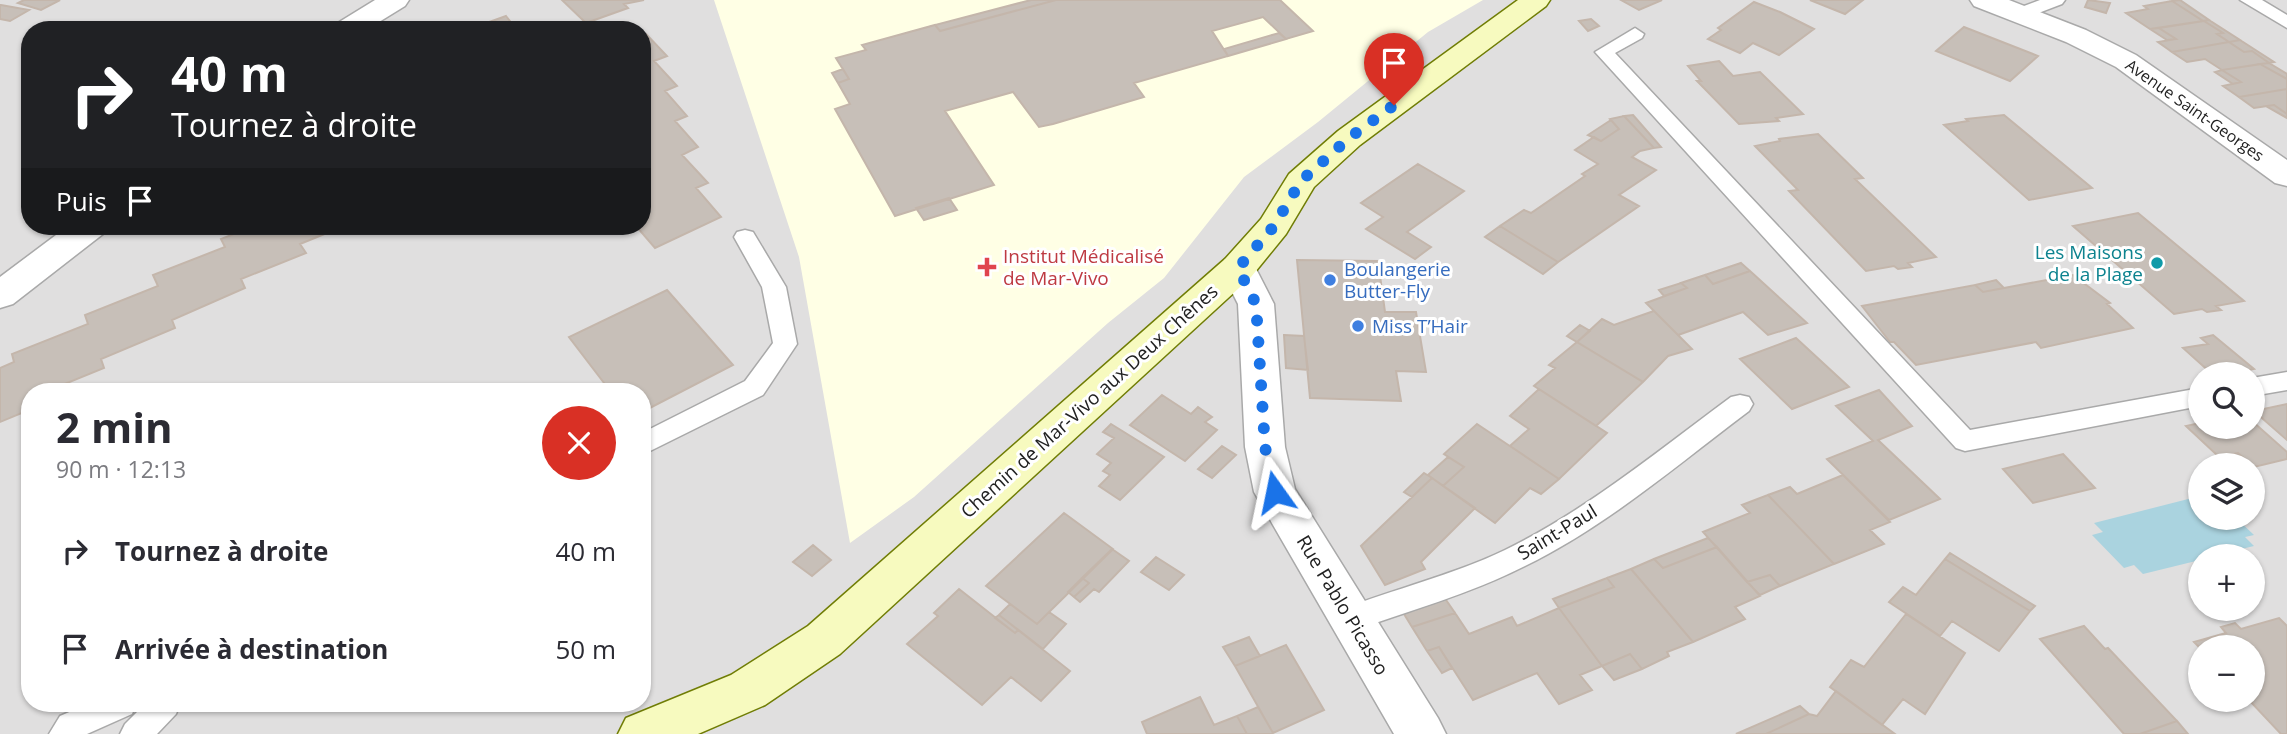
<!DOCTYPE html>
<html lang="fr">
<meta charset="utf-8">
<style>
:root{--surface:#fff;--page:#f7f7f7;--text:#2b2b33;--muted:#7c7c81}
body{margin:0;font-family:"Open Sans",sans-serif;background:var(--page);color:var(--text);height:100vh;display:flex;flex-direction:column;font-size:26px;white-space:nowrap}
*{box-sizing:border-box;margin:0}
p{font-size:23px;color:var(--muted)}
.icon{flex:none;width:38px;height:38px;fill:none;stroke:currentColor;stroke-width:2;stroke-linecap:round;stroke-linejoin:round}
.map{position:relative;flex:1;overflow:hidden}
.details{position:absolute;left:21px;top:383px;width:630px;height:329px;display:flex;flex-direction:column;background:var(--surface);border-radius:28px;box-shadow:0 2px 5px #0004}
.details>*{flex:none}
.guide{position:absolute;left:21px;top:21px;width:630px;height:214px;border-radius:28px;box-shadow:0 2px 5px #0004;background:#202124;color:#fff;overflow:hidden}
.buttons{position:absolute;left:2188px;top:362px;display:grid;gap:14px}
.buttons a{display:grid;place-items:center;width:77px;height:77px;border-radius:50%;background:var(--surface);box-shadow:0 2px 5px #0004;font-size:35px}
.pin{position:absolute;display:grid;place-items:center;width:60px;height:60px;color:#fff;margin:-72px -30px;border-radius:50% 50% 50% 0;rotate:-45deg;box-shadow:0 0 7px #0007}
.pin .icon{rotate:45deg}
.me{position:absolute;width:77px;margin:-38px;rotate:348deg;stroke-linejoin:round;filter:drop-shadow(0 0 5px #0008)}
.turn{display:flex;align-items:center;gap:24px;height:147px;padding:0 35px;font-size:32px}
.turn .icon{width:91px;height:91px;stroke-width:2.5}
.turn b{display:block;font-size:49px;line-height:60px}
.then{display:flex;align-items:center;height:66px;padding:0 35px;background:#0003;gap:14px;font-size:26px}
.round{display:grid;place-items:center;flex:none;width:74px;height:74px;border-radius:37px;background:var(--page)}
.headline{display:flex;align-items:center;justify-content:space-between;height:119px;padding:0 35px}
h1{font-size:42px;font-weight:700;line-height:52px}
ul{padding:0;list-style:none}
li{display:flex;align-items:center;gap:21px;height:98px;padding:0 35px}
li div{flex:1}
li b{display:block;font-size:26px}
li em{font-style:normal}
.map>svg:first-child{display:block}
.residential{fill:#e0dfdf;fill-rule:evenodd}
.education{fill:#ffffe5}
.water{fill:#aad3df}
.building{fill:#c7bfb8;stroke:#c4b6ab;stroke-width:2}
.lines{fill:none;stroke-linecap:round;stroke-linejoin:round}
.lane-casing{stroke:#a9a9a9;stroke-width:3}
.street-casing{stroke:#a9a9a9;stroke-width:3}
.secondary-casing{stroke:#707d05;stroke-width:3}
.lane{fill:#fff;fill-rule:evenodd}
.street{fill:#fff;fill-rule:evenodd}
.secondary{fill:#f7fabf;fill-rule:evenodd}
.route{stroke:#1a73e8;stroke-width:12;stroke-dasharray:0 21.6}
.culture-dot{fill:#0f9aa8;stroke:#fff;stroke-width:2.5}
.health-dot{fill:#e0444e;stroke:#fff;stroke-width:2.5}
.shop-dot{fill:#3f7fe0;stroke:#fff;stroke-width:2.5}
.labels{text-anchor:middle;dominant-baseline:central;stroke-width:6;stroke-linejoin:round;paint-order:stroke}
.far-street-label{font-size:16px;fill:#222;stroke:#fff}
.culture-label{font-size:19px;fill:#0d838f;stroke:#fff;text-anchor:end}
.health-label{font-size:19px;fill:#be3a42;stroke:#fff;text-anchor:start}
.shop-label{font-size:19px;fill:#366cbe;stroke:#fff;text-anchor:start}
.street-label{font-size:19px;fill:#222;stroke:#fff}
</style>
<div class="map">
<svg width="2287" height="734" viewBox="0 0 2287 734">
<rect width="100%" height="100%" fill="#f2efe9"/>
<path class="residential" d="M0,0H2287V734H0ZM30,30H642V226H30ZM2200,374H2252V427H2200ZM30,392H642V704H30ZM2200,466H2252V518H2200ZM2200,556H2252V609H2200ZM2200,648H2252V700H2200Z"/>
<path class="education" d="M714,0H1483L1428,32L1318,122L1244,177L1164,278L1108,323L914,497L850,543L799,257Z"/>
<path class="water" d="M2200,496V518H2236L2254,535L2245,537L2254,546L2212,556H2200V560L2143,574L2134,565L2124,568L2092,535L2103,532L2094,523Z"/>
<path class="building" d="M24,0H60L41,10L18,3Z
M562,0H644L624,4L628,8L586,23Z
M1031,0H1056L940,31L935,25Z
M1056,0H1280L1313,31L1286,39L1263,17L1212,31L1228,56L1134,83L1144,97L1053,124L1039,127L1013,92L945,111L994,185L895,216L835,109L850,104L838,83L849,79L836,58L866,50L862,45L935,25L940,31Z
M1621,0H1662L1639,10Z
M1810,0H1863L1845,14Z
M2088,0L2110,3L2106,13L2085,7Z
M2180,0L2209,20L2203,21L2172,1Z
M2172,1L2203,21L2150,29L2126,13L2148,9L2144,6Z
M1754,2L1780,12L1814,29L1779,55L1753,43L1740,53L1708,39L1721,30L1718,28Z
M0,5H1L29,10L10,21L0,19Z
M506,16L517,30H467Z
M1591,19L1599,26L1588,31L1579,21Z
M2209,20L2240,40L2229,42L2217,34L2223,33L2204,21Z
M2204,21L2223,33L2217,34L2229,42L2172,52L2158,42L2176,39L2159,28Z
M1964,27L2038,56L2010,81L1936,51Z
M2159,28L2176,39L2167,40L2150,29Z
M1279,33L1286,39L1228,56L1224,49Z
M646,34L667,56L654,61L677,86L665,91L687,116L675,121L698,147L682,155L708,183L696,188L721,217L655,248L636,226H642V211L646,210L642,206V36Z
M2240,40L2274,62L2269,63L2252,51L2244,52L2229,42Z
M2229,42L2244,52L2252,51L2269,63L2222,70L2205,59L2187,62L2172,52Z
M1719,61L1733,76L1760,72L1803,114L1776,118L1779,121L1739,124L1697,81H1701L1688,66Z
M2269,63L2287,74V79L2260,64Z
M2260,64L2287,79V89L2239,97L2223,86L2241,82L2222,70Z
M843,69L849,79L838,83L832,73Z
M2222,70L2241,82L2233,84L2215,72Z
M2287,89V114L2274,105L2254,108L2239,97Z
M2274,105L2287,114V118L2266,106Z
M1633,115L1661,147L1654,148L1624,116Z
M2004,115L2092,188L2029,200L1944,125L1968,121L1966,119Z
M1624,116L1654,148L1640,151L1632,157L1656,170L1619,195L1639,206L1558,262L1500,226L1524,210L1531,213L1585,176L1582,174L1598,164L1575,150L1594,137L1601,141L1619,129L1610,119Z
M1611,120L1619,129L1601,141L1588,135Z
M1818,134L1863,178L1855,179L1936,257L1908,263L1912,267L1898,269L1894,266L1866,271L1789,191L1798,190L1755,146L1780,141L1779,139Z
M1418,164L1464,191L1407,232L1431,247L1415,259L1366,229L1383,217L1361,203Z
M949,198L957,210L924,220L916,208Z
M2138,213L2244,301L2216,306L2221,310L2207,312L2202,309L2174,314L2073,226Z
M254,226H344L300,244L306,253L241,279L245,288L172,320L175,328L101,359L104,368L45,392H30V398L25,400L29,410L0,422V368L14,362L12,354L88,324L85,315L158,286L153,275L225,247L221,239Z
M1500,226L1558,262L1543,274L1485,237Z
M1297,260L1378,261L1385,312H1416L1426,372L1396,371L1401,401L1310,398Z
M1741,263L1750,271L1713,284L1705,275Z
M1750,271L1807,323L1768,335L1743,312L1678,335L1646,303L1687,288L1681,283L1705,275L1713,284Z
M2073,275L2110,303L2107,304L2133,328L2041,348L2036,342L1916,365L1894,342H1890L1862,306L1975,285L1983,292Z
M1996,280L2004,288L1983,292L1975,285Z
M1681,283L1687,288L1664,296L1659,290Z
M667,290L733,365L642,412V392H611L569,337Z
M1654,311L1692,349L1668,356L1643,382L1577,342L1602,319L1614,325Z
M1580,325L1590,331L1577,342L1567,336Z
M1284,335L1304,336L1308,370L1286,368Z
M2213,335L2254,369L2229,374H2212L2183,348L2208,344L2201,338Z
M1796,338L1849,387L1792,409L1740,359Z
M1577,342L1643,382L1596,426L1534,386L1555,368L1549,365Z
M1539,389L1607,433L1559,479L1510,446L1529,429L1510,416Z
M1879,390L1912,426L1878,440L1940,499L1889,520L1827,459L1873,441L1836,406Z
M1162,395L1191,414L1198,407L1212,417L1205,422L1217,430L1185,461L1130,425Z
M2287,404V440L2254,411Z
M2252,421L2287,452V459L2254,467L2238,453L2219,457L2186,426L2200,423V427H2252Z
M1111,424L1164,457L1120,500L1099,486L1110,475L1103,471L1111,463L1097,454L1114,438L1103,432Z
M1477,424L1559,479L1541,494L1530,488L1495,523L1443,486L1464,467L1444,454Z
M1222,446L1236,455L1212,478L1198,469Z
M2238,453L2252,466H2228L2219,457Z
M2063,454L2095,488L2033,503L2003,469Z
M1448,457L1464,467L1443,486L1428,475Z
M1424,473L1432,478L1412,497L1404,492Z
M1843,475L1890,522L1870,530L1884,544L1834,564L1768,495L1790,487L1797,494Z
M1432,478L1475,508L1421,562L1425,569L1385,585L1361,546Z
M1768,495L1834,564L1780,586L1770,575L1747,582L1703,532L1750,513L1742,505Z
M1064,513L1113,549L1037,624L986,586Z
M1708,538L1717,547L1663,568L1654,559Z
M813,545L831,560L812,576L793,562Z
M1717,547L1760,596L1735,607L1745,619L1693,642L1631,569L1654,559L1663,568Z
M1112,549L1129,561L1099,592L1094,589L1080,602L1074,597L1089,583L1082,578Z
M1950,553L2035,606L2030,611L1945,559Z
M1156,557L1184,575L1169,590L1141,572Z
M1945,559L2030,611L1999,651L1952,621L1940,636L1889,602L1903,587L1916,595Z
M1631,569L1693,642L1667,652L1669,656L1642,669L1630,654L1602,666L1559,608L1614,587L1607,578Z
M1770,575L1780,586L1760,595L1747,582Z
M1082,578L1089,583L1074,597L1068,592Z
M1607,578L1614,587L1559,608L1553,599Z
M959,589L1015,633L1018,630L1070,671L1041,701L1011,677L982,705L907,644L938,616L934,613Z
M1444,597L1455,613L1412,627L1404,614Z
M1010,604L1037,624L1049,612L1066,624L1043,649L999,615Z
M1559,608L1602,666L1580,675L1592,690L1559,704L1537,673L1473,700L1439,647L1427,651L1412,627L1455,613L1469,634L1512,617L1517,626Z
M1906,614L1965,653L1925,714L1903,699L1882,725L1830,687L1851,660L1864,667Z
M999,615L1018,630L1015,633L995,618Z
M2279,618L2287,626V734H2281L2249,700H2252V648H2200L2194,642L2226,633L2221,627L2235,623L2241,629Z
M2084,626L2105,649L2108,648L2177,721L2140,734H2124L2040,639Z
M1249,637L1260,656L1235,666L1223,647Z
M1286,645L1324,710L1273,733L1235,666Z
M1439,647L1452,668L1442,673L1427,651Z
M1630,654L1642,669L1614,680L1602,666Z
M1836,691L1895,734H1766L1809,714L1817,716Z
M1200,697L1214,725L1237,716L1247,734H1147L1142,722Z
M1800,706L1809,714L1766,734H1736Z
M1258,707L1273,733V734H1247L1237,716Z
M2177,721L2188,734H2140Z"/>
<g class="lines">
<g class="lane-casing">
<path id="lane" d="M2040,0H2065L2062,4L2028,17H2016L2013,13L2016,9Z
M2240,0H2262L2287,15V28Z
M1635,28L1644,34L1642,38L1615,53L1970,430L2200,388V406L1965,451L1956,448L1595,52Z
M745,230L753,232L786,287L797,344L763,395L642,455V433L745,381L773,343L762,287L734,237L737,232Z
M2287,372V390L2252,396V378Z
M1740,395L1749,397L1753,404L1749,411C1677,465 1607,526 1525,566C1470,594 1408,611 1350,632L1340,628L1335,619L1340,610C1394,589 1453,575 1505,550C1587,510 1658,451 1731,397Z
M88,704H136L132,714L87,734H49L60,716Z
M145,704H180L176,714L157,734H120L125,724Z"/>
</g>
<g class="street-casing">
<path id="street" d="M375,0H409L405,6L366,30H332L336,24Z
M1970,0H2009L2086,30L2136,55L2287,160V186L2275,183L2116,67L2066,42L1974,6Z
M68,226H108L103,234L13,304L0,308V277Z
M1238,256L1251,259L1274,304L1285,447L1295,489L1438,718L1446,734H1394L1254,492L1245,447L1238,304L1220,268L1225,259Z"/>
</g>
<g class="secondary-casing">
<path id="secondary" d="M1518,0H1550L1546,6L1360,145L1314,187L1286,234L1251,277L840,654L765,705L698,734H618L626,718L731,675L808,626L1225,259L1261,219L1289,174L1338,131Z"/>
</g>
<use href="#lane" class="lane"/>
<use href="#street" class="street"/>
<use href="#secondary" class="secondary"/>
</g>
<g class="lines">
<path class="route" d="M1275,492L1265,447L1256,304L1238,268L1274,226L1301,181L1349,138L1394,105"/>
</g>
<circle class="culture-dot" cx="2157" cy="263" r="7"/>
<path class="health-dot" d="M983.5 256.5h7v7h7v7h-7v7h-7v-7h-7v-7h7z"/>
<g class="shop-dot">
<circle cx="1330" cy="280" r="7"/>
<circle cx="1358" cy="326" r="7"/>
</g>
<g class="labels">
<g class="far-street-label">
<text transform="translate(2195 110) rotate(35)">Avenue Saint-Georges</text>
</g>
<g class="culture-label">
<text x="2143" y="252">Les Maisons<tspan x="2143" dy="22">de la Plage</tspan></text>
</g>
<g class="health-label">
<text x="1003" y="256">Institut Médicalisé<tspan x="1003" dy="22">de Mar-Vivo</tspan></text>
</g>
<g class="shop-label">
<text x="1344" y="269">Boulangerie<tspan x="1344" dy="22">Butter-Fly</tspan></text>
<text x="1372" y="326">Miss T’Hair</text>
</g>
<g class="street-label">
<text transform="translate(1089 401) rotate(-42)">Chemin de Mar-Vivo aux Deux Chênes</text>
<text transform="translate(1557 532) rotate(-31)">Saint-Paul</text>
<text transform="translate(1343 605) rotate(59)">Rue Pablo Picasso</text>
</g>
</g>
</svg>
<div class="buttons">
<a><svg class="icon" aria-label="search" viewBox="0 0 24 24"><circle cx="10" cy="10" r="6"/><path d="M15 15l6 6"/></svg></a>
<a><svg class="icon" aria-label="layers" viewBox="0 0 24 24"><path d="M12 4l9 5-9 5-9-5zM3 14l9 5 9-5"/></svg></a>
<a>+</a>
<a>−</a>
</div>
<div class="pin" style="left:1394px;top:105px;background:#d93025"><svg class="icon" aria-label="arrive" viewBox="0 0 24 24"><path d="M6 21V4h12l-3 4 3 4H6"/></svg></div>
<svg class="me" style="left:1275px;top:492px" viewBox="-20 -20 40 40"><path d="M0-17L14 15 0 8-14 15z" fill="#1a73e8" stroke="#fff" stroke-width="4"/></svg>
<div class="guide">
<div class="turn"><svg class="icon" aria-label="right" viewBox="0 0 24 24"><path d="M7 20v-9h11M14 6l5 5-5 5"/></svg><div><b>40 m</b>Tournez à droite</div></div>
<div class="then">Puis<svg class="icon" aria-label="arrive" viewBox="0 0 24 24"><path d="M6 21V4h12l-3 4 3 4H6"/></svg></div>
</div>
<section class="details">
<div class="headline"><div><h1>2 min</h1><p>90 m · 12:13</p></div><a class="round" style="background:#d93025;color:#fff"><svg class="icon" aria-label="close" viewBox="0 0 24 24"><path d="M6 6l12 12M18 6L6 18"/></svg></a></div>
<ul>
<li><svg class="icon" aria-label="right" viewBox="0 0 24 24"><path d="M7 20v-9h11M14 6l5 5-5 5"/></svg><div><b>Tournez à droite</b></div><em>40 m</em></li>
<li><svg class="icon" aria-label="arrive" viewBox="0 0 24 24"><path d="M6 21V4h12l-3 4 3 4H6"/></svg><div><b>Arrivée à destination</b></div><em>50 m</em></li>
</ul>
</section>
</div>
